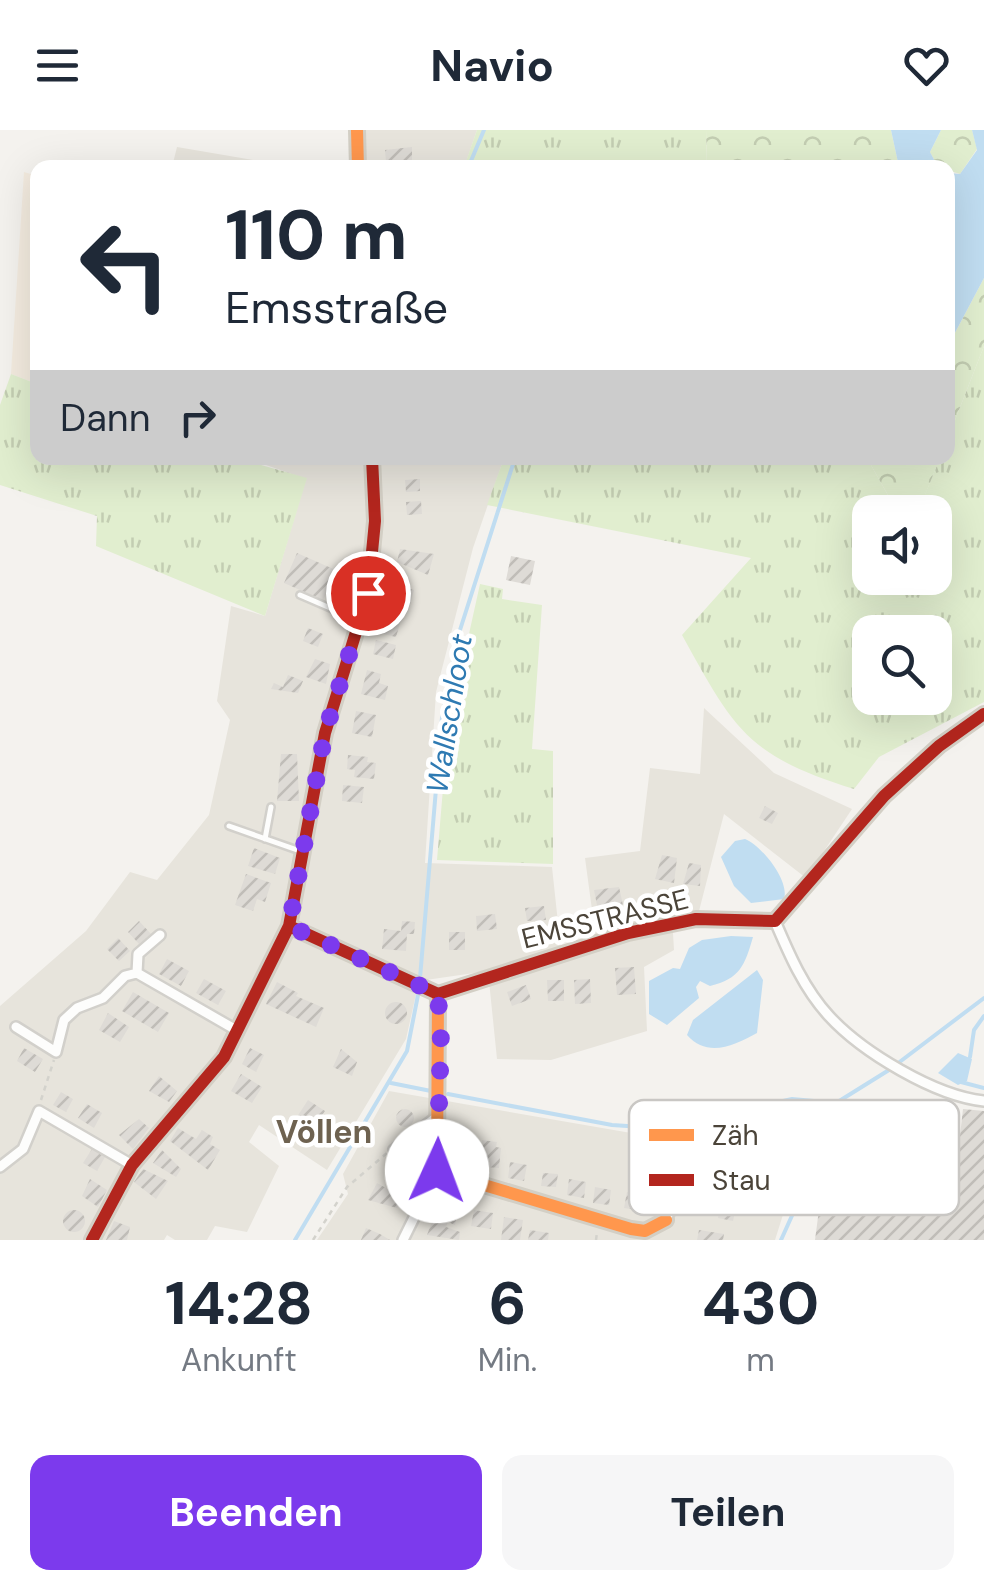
<!DOCTYPE html>
<html lang="de">
<meta charset="utf-8">
<style>
:root{--surface:#fff;--page:#f6f6f7;--text:#1f2937;--muted:#747a83;--accent:#7c3aed}
body{margin:0;font-family:"DM Sans",sans-serif;background:var(--page);color:var(--text);height:100vh;display:flex;flex-direction:column;font-size:38px;white-space:nowrap}
*{box-sizing:border-box;margin:0}
p{font-size:32px;color:var(--muted)}
.icon{flex:none;width:55px;height:55px;fill:none;stroke:currentColor;stroke-width:2;stroke-linecap:round;stroke-linejoin:round}
.map{position:relative;height:1110px;overflow:hidden}
.drawer{display:flex;flex-direction:column;background:var(--surface);flex:1}
.drawer>*{flex:none}
.top-card{position:absolute;left:30px;top:30px;width:925px;height:305px;border-radius:20px;box-shadow:0 10px 40px #0002;background:#fff;color:var(--text);overflow:hidden}
.fabs{position:absolute;left:852px;top:365px;display:grid;gap:20px}
.fabs a{display:grid;place-items:center;width:100px;height:100px;border-radius:20px;background:var(--surface);box-shadow:0 10px 40px #0002;font-size:50px}
.pin{position:absolute;display:grid;place-items:center;width:85px;height:85px;color:#fff;margin:-42px;border:5px solid #fff;border-radius:50%;box-shadow:0 2px 10px #0007}
.me{position:absolute;width:110px;margin:-55px;rotate:2deg;stroke-linejoin:round;filter:drop-shadow(0 0 8px #0008)}
.turn{display:flex;align-items:center;gap:35px;height:210px;padding:0 30px;font-size:45px}
.turn .icon{width:130px;height:130px;stroke-width:2.5}
.turn b{display:block;font-size:70px;line-height:85px}
.then{display:flex;align-items:center;height:95px;padding:0 30px;background:#0003;gap:20px;font-size:38px}
.eta{display:flex;justify-content:space-evenly;align-items:center;height:170px;text-align:center}
.eta b{font-size:60px;font-weight:700;line-height:70px}
.button{display:flex;gap:20px;margin-top:auto;padding:20px 30px}
.button a{flex:1;height:115px;border-radius:20px;background:var(--accent);color:#fff;font-size:40px;font-weight:700;line-height:115px;text-align:center}
.button a+a{background:var(--page);color:var(--text)}
header{display:flex;justify-content:space-between;align-items:center;height:130px;padding:0 30px;background:var(--surface);font-size:45px;font-weight:700}
.map>svg:first-child{display:block}
.residential{fill:#e7e4dc}
.commercial{fill:#f3ebdf}
.grass{fill:url(#grass-tufts);fill-rule:evenodd}
.forest{fill:url(#forest-crowns)}
.water{fill:#c0ddf1}
.lines{fill:none;stroke-linecap:round;stroke-linejoin:round}
.stream{stroke:#c0ddf1;stroke-width:4}
.building{fill:url(#building-hatch)}
.lane-casing{stroke:#d2d0cb;stroke-width:10}
.street-casing{stroke:#d2d0cb;stroke-width:14}
.slow-casing{stroke:#d3cfc5;stroke-width:18}
.jam-casing{stroke:#d3cfc5;stroke-width:18}
.path{stroke:#d3d2cc;stroke-width:2.5;stroke-dasharray:5 5;stroke-linecap:butt}
.lane{stroke:#fdfdfc;stroke-width:5}
.street{stroke:#fdfdfc;stroke-width:9}
.slow{stroke:#ff974d;stroke-width:12}
.jam{stroke:#b3261e;stroke-width:12}
.route{stroke:#7c3aed;stroke-width:18;stroke-dasharray:0 32.4}
.labels{text-anchor:middle;dominant-baseline:central;stroke-width:9;stroke-linejoin:round;paint-order:stroke}
.street-label{font-size:28px;fill:#4b4439;stroke:#fff}
.water-label{font-size:30px;font-style:italic;fill:#2e7ab2;stroke:#fff}
.quarter-label{font-size:32px;font-weight:bold;fill:#6e6250;stroke:#fff}
.key{fill:#fff;stroke:#c9c7c4;stroke-width:2.5}
.key-label{font-size:28px;fill:#4b4439}
</style>
<header><svg class="icon" aria-label="menu" viewBox="0 0 24 24"><path d="M4 6h16M4 12h16M4 18h16"/></svg>Navio<svg class="icon" aria-label="heart" viewBox="0 0 24 24"><path d="M12 20l-8-8c-3-5 5-10 8-4 3-6 11-1 8 4z"/></svg></header>
<div class="map">
<svg width="984" height="1110" viewBox="0 0 984 1110">
<defs>
<pattern id="grass-tufts" width="24" height="20" patternUnits="userSpaceOnUse" patternTransform="scale(2.5)"><rect width="24" height="20" fill="#e1eecf"/><path d="M3 7l-1-3M5 7V3M7 7l1-3M15 17l-1-3M17 17v-4M19 17l1-3" fill="none" stroke="#c3cdb2"/></pattern>
<pattern id="forest-crowns" width="20" height="18" patternUnits="userSpaceOnUse" patternTransform="scale(2.5)"><rect width="20" height="18" fill="#e1eecf"/><path d="M2 6a3 3 0 1 1 6 0M12 15a3 3 0 1 1 6 0" fill="none" stroke="#c3cdb2"/></pattern>
<pattern id="building-hatch" width="6" height="6" patternUnits="userSpaceOnUse" patternTransform="scale(2.5)"><rect width="6" height="6" fill="#dedbd6"/><path d="M-1 1l2-2M0 6l6-6M5 7l2-2" fill="none" stroke="#c0bdb8"/></pattern>
</defs>
<rect width="100%" height="100%" fill="#f4f2ee"/>
<path class="residential" d="M350,0H477L464,38L351,37Z
M177,17L294,37H172Z
M246,328H504L473,418L436,562L425,733L552,737L562,830L597,817L585,728L640,721L650,638L700,644L704,578L774,643L852,679L806,748L724,684L699,781L672,787L674,820L644,837L647,901L551,930L497,929L488,841L419,851L406,909L327,1040L259,995L249,1012L279,1036L247,1102L215,1096L207,1110H175L167,1105L164,1110H0V876L86,801L130,742L157,750L209,685L230,590L217,571L231,476L265,486L306,349Z
M389,961L660,1008L753,982L817,977L775,1110H317L348,1064L343,1044Z"/>
<path class="commercial" d="M24,42L37,46V254L11,244Z"/>
<path class="grass" d="M477,0H706L707,37H464Z
M984,216V572L879,627L854,659C747,626 734,599 682,505L751,428L487,375L504,328H867L889,367L919,379L940,328H948V308ZM870,382H935V448H870ZM870,502H935V568H870Z
M11,244L37,254L38,328H236L307,348L265,486L96,416L97,386L0,355V275Z
M480,454L503,459L502,469L542,475L532,619L553,621V734L437,730L448,599Z"/>
<path class="forest" d="M706,0H891L899,37H707Z
M941,0H972L977,19L960,44L938,37L930,22Z
M984,148V216L948,308V216Z
M867,328H940L919,380L889,367Z"/>
<path class="water" d="M891,0H941L930,22L938,37H899Z
M972,0H984V148L948,216V43L960,44L977,20Z
M745,709C762,716 790,751 784,769L751,773L734,756L721,727L735,711Z
M731,806L753,807C745,835 740,849 710,856L700,851L696,857L699,868L667,895L649,884V851L673,838L680,839L689,818L702,810Z
M757,840L763,850L757,903C734,916 707,928 687,905L693,890Z
M958,923L972,929L967,951L958,955L938,943Z"/>
<g class="lines">
<path class="stream" d="M468,38L484,0
M420,848L442,588L460,500L515,328
M970,927L974,900L984,886
M961,952L984,958
M391,953L431,961
M448,964L612,995L657,998L792,969L836,973L889,940L984,868
M295,1110L407,921L418,865
M781,1110L795,1079L819,976"/>
</g>
<path class="building" d="M412,17V31L386,32L385,20Z
M403,328H435V334L403,335Z
M420,349V361L406,362L405,350Z
M421,371L422,384L407,385L406,372Z
M400,419L434,424L428,445L397,432Z
M297,423L338,441L335,449L352,456L345,472L326,464L323,470L284,453Z
M511,426L535,431L530,455L506,450Z
M392,454L414,460L410,474L389,469Z
M383,486L401,490L396,507L379,503Z
M308,498L323,504L318,517L303,511Z
M376,510L396,515L393,529L373,524Z
M315,529L330,534L326,554L306,547Z
M367,540L381,544L379,553L388,556L385,570L361,564Z
M288,545L303,551L298,563L271,559L274,553L283,557Z
M356,581L376,585L372,607L352,603Z
M281,624H297L299,671H277Z
M348,625L368,627L367,632L376,633L374,649L354,647L355,640L347,639Z
M343,655L364,657L362,673L342,671Z
M765,676L778,683L772,694L759,688Z
M254,718L280,728L275,744L248,736Z
M662,725L677,728L674,753L655,749Z
M689,733L701,735L700,756L683,754Z
M246,744L271,753L265,772L257,769L253,781L235,775Z
M619,757L623,775L598,780L594,760Z
M544,776L546,790L527,791L525,778Z
M495,784L497,799L477,801L476,786Z
M139,791L151,804L139,814L128,802Z
M402,791L415,792L414,804H407L406,821L382,819L384,799L401,801Z
M449,802H465V820H449Z
M118,808L130,821L119,831L107,819Z
M167,829L189,841L181,856L159,844Z
M634,837L636,864L617,865L615,838Z
M204,849L226,861L218,875L196,863Z
M590,849L591,873L575,874L574,850Z
M547,850H564V871H548Z
M277,852L298,863L296,866L324,878L316,897L266,874Z
M526,855L531,869L512,876L507,862Z
M133,862L169,883L158,902L122,881Z
M385 883a11 11 0 1 1 22 0a11 11 0 1 1-22 0Z
M108,883L129,897L120,912L99,900Z
M24,918L43,929L35,942L17,931Z
M250,918L264,925L256,942L242,934Z
M341,919L357,932L352,946L333,937Z
M241,944L262,957L252,973L231,961Z
M159,946L177,961L169,972L149,961Z
M61,962L73,969L66,982L53,975Z
M308,970L325,981L311,1004L293,993Z
M87,974L102,983L94,998L78,988Z
M963,979L984,981V1110H815L830,996L900,1005L894,1052L932,1057L936,1017L930,1055L896,1051L901,1006L959,1014Z
M396 988a9 9 0 1 1 18 0a9 9 0 1 1-18 0Z
M139,989L149,998L133,1019L119,1005Z
M451,995H464V1007L473,1008L471,1026H463V1018L450,1017Z
M178,998L196,1009L202,1000L213,1007L210,1014L220,1020L208,1040L170,1011Z
M482,1010L497,1012L496,1017L501,1018L499,1038L486,1037Z
M92,1019L105,1027L97,1041L83,1033Z
M162,1020L181,1039L176,1047L153,1033Z
M395,1026L419,1031L416,1048L386,1047Z
M510,1032L527,1035L524,1051L508,1048Z
M143,1039L168,1051L156,1069L134,1052Z
M543,1043L558,1044L556,1057L541,1056Z
M90,1049L107,1060L98,1077L82,1066Z
M569,1049L586,1052L584,1068L567,1065Z
M377,1053L393,1062L396,1056L406,1061L397,1078L368,1070Z
M595,1057L611,1060L609,1075L593,1073Z
M627,1062L640,1064L638,1080L624,1078Z
M439,1073L458,1080L455,1095L448,1092L446,1097L460,1102L459,1110L427,1105Z
M720,1074L736,1077L733,1091L718,1088Z
M474,1080L493,1083L491,1099L471,1096Z
M63 1091a11 11 0 1 1 22 0a11 11 0 1 1-22 0Z
M504,1087L523,1090L520,1110H501Z
M114,1091L130,1097L127,1110H106Z
M366,1098L380,1104L390,1110H361Z
M530,1100L549,1103L548,1110H528Z
M699,1100L724,1104L723,1110H697Z"/>
<g class="lines">
<g class="lane-casing">
<path id="lane" d="M300,465L358,490
M229,696L303,722
M265,709L271,677
M392,1019L436,985
M668,1088L683,1067L698,1027"/>
</g>
<g class="street-casing">
<path id="street" d="M775,791C789,824 804,859 829,886C862,922 935,966 984,971
M137,843L138,824L160,805
M16,897L56,922L64,890L77,878L103,868L125,846L137,843L238,901
M0,1037L23,1019L39,981L132,1035
M403,1110L437,1041"/>
</g>
<g class="slow-casing">
<path id="slow" d="M357,0L358,38
M438,864L437,1041L631,1099L645,1101L666,1090"/>
</g>
<g class="jam-casing">
<path id="jam" d="M289,796L438,864L628,803L696,789L775,791L884,666L939,616L984,584
M92,1110L132,1035L224,927L289,796L325,603L368,463L375,391L372,328"/>
</g>
<path class="path" d="M41,970L54,930
M313,1110L347,1057L387,1023
M596,1110L597,1102"/>
<use href="#lane" class="lane"/>
<use href="#street" class="street"/>
<use href="#slow" class="slow"/>
<use href="#jam" class="jam"/>
</g>
<g class="lines">
<path class="route" d="M368,463L325,603L289,796L438,864L441,911L437,1041"/>
</g>
<g class="labels">
<g class="street-label">
<text transform="translate(605 789) rotate(-14)">EMSSTRASSE</text>
</g>
<g class="water-label">
<text transform="translate(449 584) rotate(-81)">Wallschloot</text>
</g>
<g class="quarter-label">
<text x="324" y="1002">Völlen</text>
</g>
</g>
<rect x="629" y="970" width="330" height="115" rx="15" class="key"/>
<rect x="649" y="999" width="45" height="12" fill="#ff974d"/>
<rect x="649" y="1044" width="45" height="12" fill="#b3261e"/>
<g class="key-label">
<text x="712" y="1015">Zäh</text>
<text x="712" y="1060">Stau</text>
</g>
</svg>
<div class="fabs">
<a><svg class="icon" aria-label="sound" viewBox="0 0 24 24"><path d="M4 9h4l5-4v14l-5-4H4zM17 9q2 3 0 6"/></svg></a>
<a><svg class="icon" aria-label="search" viewBox="0 0 24 24"><circle cx="10" cy="10" r="6"/><path d="M15 15l6 6"/></svg></a>
</div>
<div class="pin" style="left:368px;top:463px;background:#d93025"><svg class="icon" aria-label="arrive" viewBox="0 0 24 24"><path d="M6 21V4h12l-3 4 3 4H6"/></svg></div>
<svg class="me" style="left:437px;top:1041px" viewBox="-20 -20 40 40"><circle r="19" fill="#fff"/><path d="M0-13L10 11 0 6-10 11z" fill="#7c3aed"/></svg>
<div class="top-card">
<div class="turn"><svg class="icon" aria-label="left" viewBox="0 0 24 24"><path d="M17 20v-9H6M10 6l-5 5 5 5"/></svg><div><b>110 m</b>Emsstraße</div></div>
<div class="then">Dann<svg class="icon" aria-label="right" viewBox="0 0 24 24"><path d="M7 20v-9h11M14 6l5 5-5 5"/></svg></div>
</div>
</div>
<section class="drawer">
<div class="eta">
<div><b>14:28</b><p>Ankunft</p></div>
<div><b>6</b><p>Min.</p></div>
<div><b>430</b><p>m</p></div>
</div>
<div class="button"><a>Beenden</a><a>Teilen</a></div>
</section>
